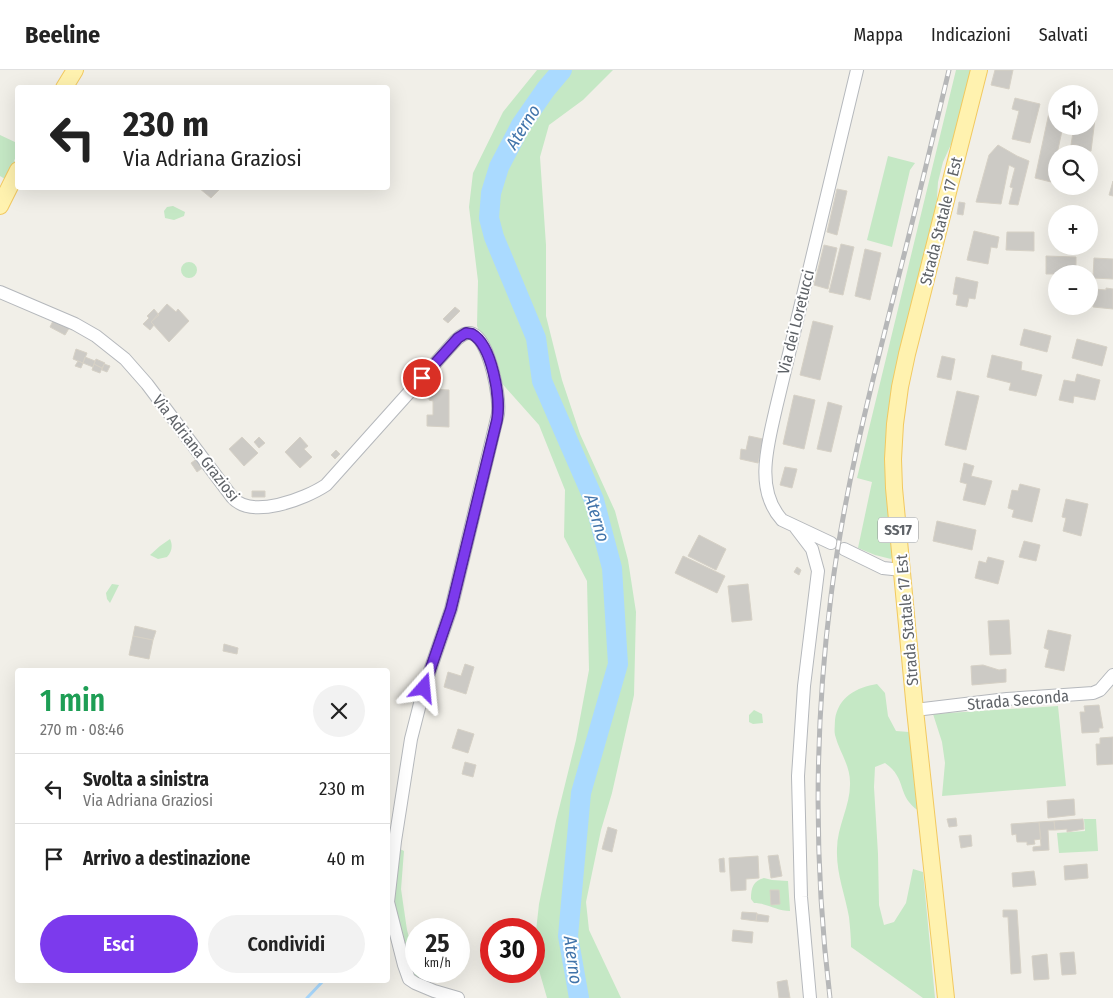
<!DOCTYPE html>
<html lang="it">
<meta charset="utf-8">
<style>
:root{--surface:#fff;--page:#f2f2f2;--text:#222;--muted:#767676;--line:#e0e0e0;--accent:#7c3aed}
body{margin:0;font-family:"Fira Sans Condensed",sans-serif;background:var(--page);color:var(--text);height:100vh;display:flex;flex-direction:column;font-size:19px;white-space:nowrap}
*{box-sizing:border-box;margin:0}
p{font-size:16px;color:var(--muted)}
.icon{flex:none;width:28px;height:28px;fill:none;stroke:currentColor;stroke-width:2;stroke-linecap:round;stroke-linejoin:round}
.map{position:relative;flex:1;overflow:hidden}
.side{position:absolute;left:15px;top:598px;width:375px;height:315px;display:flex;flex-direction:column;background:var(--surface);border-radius:5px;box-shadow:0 5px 20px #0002}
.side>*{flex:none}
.banner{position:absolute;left:15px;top:15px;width:375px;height:105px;border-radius:5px;box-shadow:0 5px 20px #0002;background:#fff;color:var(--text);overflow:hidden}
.controls{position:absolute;left:1048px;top:15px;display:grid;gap:10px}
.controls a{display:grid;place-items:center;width:50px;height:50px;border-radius:50%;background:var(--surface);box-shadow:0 5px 20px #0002;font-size:25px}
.speed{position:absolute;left:405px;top:848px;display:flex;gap:10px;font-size:25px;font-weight:700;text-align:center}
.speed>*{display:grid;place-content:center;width:65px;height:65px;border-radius:50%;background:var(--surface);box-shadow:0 5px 20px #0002;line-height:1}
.speed small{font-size:12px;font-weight:400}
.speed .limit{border:8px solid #d22;background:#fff;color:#111}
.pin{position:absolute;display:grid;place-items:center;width:42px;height:42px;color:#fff;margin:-21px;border:2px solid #fff;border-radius:50%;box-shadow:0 1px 5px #0007}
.me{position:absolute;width:55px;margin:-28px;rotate:18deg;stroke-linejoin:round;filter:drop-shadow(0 0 4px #0008)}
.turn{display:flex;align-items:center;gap:18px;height:105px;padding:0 25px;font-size:22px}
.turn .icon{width:65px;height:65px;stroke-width:2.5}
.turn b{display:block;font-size:35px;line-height:42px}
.round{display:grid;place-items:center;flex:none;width:52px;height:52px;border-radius:26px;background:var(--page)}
.overview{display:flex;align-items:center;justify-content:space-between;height:85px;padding:0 25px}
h1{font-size:30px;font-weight:600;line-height:38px;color:#1e9e55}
.primary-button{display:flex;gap:10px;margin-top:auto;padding:10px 25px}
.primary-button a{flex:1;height:58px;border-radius:30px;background:var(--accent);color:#fff;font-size:20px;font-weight:600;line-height:58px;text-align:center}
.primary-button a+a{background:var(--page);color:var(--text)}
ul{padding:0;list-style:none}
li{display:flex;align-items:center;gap:15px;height:70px;padding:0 25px;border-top:1px solid var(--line)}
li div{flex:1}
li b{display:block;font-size:19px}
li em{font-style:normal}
header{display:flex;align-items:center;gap:30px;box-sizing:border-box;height:70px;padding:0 25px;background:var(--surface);border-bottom:1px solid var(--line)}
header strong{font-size:24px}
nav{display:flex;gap:28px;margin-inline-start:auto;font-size:18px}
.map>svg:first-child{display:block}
.green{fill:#c5e8c5}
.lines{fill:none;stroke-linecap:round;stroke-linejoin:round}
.stream{stroke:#aadaff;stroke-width:3}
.river{stroke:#aadaff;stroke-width:20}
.building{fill:#cccac5;stroke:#d6d1c6}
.minor-casing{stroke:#b5b8bc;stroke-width:14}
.major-casing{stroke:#f2c960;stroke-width:18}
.minor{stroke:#fff;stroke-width:12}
.major{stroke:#fff2af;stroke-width:16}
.rail-casing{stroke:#b6b7b8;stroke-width:5}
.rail{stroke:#fff;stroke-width:3;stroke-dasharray:9;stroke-linecap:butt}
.route-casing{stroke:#51269a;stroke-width:12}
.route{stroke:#7c3aed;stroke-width:9}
.labels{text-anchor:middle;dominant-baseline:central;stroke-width:4;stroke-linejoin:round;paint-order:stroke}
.shield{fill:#fff;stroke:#8f9295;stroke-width:1}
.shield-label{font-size:15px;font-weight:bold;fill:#5f6368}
.street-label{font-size:16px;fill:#5f6368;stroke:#fff}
.water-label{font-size:18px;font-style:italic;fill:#4174aa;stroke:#fff}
</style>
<header>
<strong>Beeline</strong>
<nav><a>Mappa</a><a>Indicazioni</a><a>Salvati</a></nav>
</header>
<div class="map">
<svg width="1113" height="928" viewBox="0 0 1113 928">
<rect width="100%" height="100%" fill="#f1efe8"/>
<path class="green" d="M537,0H613L583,30L549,55L540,87L546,175V246L562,310L580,364L615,441L628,490L636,542L634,625L612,723L601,760L586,832L589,860L621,928H547L536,890V861L539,834L556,751L576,670L589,600L587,511L564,467L565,420L539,355L498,309L477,256L478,211L469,137L473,103L503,42Z
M956,0H977L963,48L943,92L938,112L936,144L898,308L896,479L891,489L875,485L858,478L872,412L857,408Z
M0,65L17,73V84L14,91L15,92L14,97L5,109L0,106Z
M888,86L915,93L910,100L892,177L867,170Z
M173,136L185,142L184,146L174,150L165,148L164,141L167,137Z
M181 200a8 8 0 1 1 16 0a8 8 0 1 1-16 0Z
M170,469C173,475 172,482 167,487L158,489L150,485L160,476Z
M112,514L119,515L110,533L107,529L106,523Z
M877,614L885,623L888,646L896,661L909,662L919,741C896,726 908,709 885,693L875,697L874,717L878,784L879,835L884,855L894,852L906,833L913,799L923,802L935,928H923L851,877C851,867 850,857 849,847C845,824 836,803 837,779C837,756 851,735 850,712C850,695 839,681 835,665C834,660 835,655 835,650C838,627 857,617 877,614Z
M1058,636L1066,716L942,726L945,693L942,672L933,644Z
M754,640L762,644L763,653L753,654L749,652V645Z
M1084,749H1096L1098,781L1059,783L1057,763L1085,761Z
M398,778L404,781L401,819L407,860L416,894V901H419L423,917L413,912L392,826Z
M764,808L772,810L788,811L790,841C777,841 767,833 754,833L751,829C751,818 753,811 764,808Z"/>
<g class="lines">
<path class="stream" d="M307,928L324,910"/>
<path class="river" d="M562,0L546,19L521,55L499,97L491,123L489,148L494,167L536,268L542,311L594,430L612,498L618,594L581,723L568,866L579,928"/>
</g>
<path class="building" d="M995,0H1013L1009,19L991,15Z
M1015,28L1040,34L1030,73L1012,69L1019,41L1012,39Z
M1050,38L1056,39V56H1063L1051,112L1035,108Z
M1089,48L1095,49L1091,81L1076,80L1077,75H1071L1074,56H1089Z
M998,75L1017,86L1029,91L1018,135L1009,134L1013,118L1010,117L1015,98L1009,95L1001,134L976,132L989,85Z
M1113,111V126L1109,125Z
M199,118H221L211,128Z
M837,119L847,121L837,165L827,162Z
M959,132L965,133L963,145L957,144Z
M974,161L999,167L997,178L991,177L988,194L967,190Z
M1007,162H1034V181L1006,180Z
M841,174L854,177L843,225L829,222Z
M824,175L837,178L828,219L814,215Z
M865,179L881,183L870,230L855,226Z
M1046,186L1076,187V204H1046Z
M1094,188L1113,189V209L1093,208Z
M956,207L978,212L975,229L969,228L967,237L956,235L958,225L953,224Z
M1106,218L1113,219V239L1093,237L1094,219L1106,220Z
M167,234L176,242L178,239L189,251L169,272L151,252Z
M455,237L460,241L448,253L443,249Z
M154,239L159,245L151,252L154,255L150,260L143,254L149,248L147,246Z
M55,247L71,255L65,265L50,257Z
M813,251L833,256L820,310L800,305Z
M1024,259L1051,266L1047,282L1020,275Z
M1077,269L1107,277L1102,296L1072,288Z
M76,279L87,283L83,293L73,289Z
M992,285L1022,292L1021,300L1042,305L1036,326L1009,320L1011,313L987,307Z
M942,286L955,289L951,310L937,307Z
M85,287L95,291L93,297L83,293Z
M96,289L105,293L102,298L94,294Z
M78,291L83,293L81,298L75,296Z
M94,294L102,298L100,303L92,300Z
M104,294L110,296L107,302L102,300Z
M1077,304L1100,310L1095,330L1074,326L1073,333L1059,330L1064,310L1075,312Z
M429,319L449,320V357L427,356V345H433V331L429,330Z
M957,321L979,326L966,380L945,375Z
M794,325L815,330L804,379L783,374Z
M828,332L842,336L831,382L817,379Z
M749,366L763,369L758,393L740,389L741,379L746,380Z
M242,367L258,383L244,396L229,379Z
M259,367L265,373L259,378L254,372Z
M300,367L308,376L304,379L312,387L300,398L285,382Z
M336,380L340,384L335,389L331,385Z
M198,388L205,396L197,402L191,393Z
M964,393L974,396L971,406L992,411L985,435L963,430L967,414L960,412Z
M785,397L797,399L792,418L780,415Z
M1020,414L1040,419L1032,452L1012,447L1014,440L1008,438L1012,420L1018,421Z
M252,421H265V427H252Z
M1066,429L1088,434L1081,466L1063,461L1066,448L1062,447Z
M937,451L976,460L972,480L933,471Z
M699,465L726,479L716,500L688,486Z
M1024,471L1040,475L1036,491L1019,487Z
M683,486L725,506L717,523L675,503Z
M988,487L1004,491L998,514L975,508L979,491L986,493Z
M797,497L801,500L799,505L794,502Z
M748,514L752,550L732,552L728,516Z
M1009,550L1011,584L990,585L988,551Z
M135,556L156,561L153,570L133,566Z
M1048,560L1071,565L1064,601L1045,597L1049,580L1044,578Z
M133,566L153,570L149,589L129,585Z
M224,574L238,578L237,584L223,581Z
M465,594L474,597L466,624L444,617L448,602L461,606Z
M983,595L999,600L1006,599V612L972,615L971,596Z
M1099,635L1103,658H1099V662L1082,663L1080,642H1085L1084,636Z
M458,659L474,664L468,683L452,678Z
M1113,667V694L1097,695L1096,674H1100V668Z
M465,692L476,695L473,707L462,704Z
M1074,729L1075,745L1048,748L1047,731Z
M956,748L957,756L949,757L947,749Z
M1083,749L1084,759L1067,762V759L1055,760L1054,751Z
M1054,751L1055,760H1048L1049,780L1033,781V777L1041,776L1039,752Z
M1039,752L1041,769L1034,770L1035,774L1027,775V772H1017L1016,764L1012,765L1011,754Z
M608,757L617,760L612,782L602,779Z
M971,765L972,776L961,778L959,766Z
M778,785L782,806L771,808L768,786Z
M758,786L759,808L746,809V820L731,821L729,788Z
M724,788L725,802H720L719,789Z
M1087,794L1088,808L1065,810L1064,796Z
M1034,801L1036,815L1013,817L1012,803Z
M770,820H779L780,834L771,835Z
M1003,840H1017L1021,903L1011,904L1008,847H1003Z
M742,842L757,843L756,851L741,849Z
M757,844L769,846L768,852L756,851Z
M733,860L753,862L752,873L732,871Z
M1074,882L1076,904L1062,905L1060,883Z
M1047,884L1049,909L1034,910L1032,886Z
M787,910L790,928H779L777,912Z"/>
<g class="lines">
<g class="minor-casing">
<path id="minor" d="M0,222L75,254L96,266L125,289L147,314L232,427C251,450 305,429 326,415L456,270C461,266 466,261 473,264C490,272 500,327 498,344L451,539L424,618L411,669L395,771L388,832L404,895L409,909L415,913L434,921L458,928
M796,458L812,479L818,501L804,616L798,706L801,827L810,928
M831,473L782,450C754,419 768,374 776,338L857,0
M844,479L883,498L902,500
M915,640L1007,629L1093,623L1100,620L1113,605"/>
</g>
<g class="major-casing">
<path id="major" d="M64,18L75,0
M0,136L18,100
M946,928L915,640L894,418L893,389L895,354L900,317L907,284L979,0"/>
</g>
<use href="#minor" class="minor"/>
<use href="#major" class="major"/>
<g class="rail-casing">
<path id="rail" d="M830,928C814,795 814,660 831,526C845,412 875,301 903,189C919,126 934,63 949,0"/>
</g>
<use href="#rail" class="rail"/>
</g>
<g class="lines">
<g class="route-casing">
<path id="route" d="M422,308L458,268L466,263L472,264C492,275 501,328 497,350L451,539L424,618"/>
</g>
<use href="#route" class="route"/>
</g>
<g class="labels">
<rect class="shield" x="878" y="447.5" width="40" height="25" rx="4"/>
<g class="shield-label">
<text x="898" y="460">SS17</text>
</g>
<g class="street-label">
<text transform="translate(941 151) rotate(-76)">Strada Statale 17 Est</text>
<text transform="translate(796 252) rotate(-76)">Via dei Loretucci</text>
<text transform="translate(196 378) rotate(52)">Via Adriana Graziosi</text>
<text transform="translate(907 550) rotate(-95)">Strada Statale 17 Est</text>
<text transform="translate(1018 630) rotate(-5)">Strada Seconda</text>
</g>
<g class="water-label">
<text transform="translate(523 57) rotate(-58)">Aterno</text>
<text transform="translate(597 448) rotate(73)">Aterno</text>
<text transform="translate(573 890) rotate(82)">Aterno</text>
</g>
</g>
</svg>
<div class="controls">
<a><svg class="icon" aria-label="sound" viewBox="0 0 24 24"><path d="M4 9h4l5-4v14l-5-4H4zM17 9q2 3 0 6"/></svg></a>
<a><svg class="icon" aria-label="search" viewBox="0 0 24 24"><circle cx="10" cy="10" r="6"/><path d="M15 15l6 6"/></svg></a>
<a>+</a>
<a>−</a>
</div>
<div class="speed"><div>25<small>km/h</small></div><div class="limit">30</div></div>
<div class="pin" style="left:422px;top:308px;background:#d93025"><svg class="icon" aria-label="arrive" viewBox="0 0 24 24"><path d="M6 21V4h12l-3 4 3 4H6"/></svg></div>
<svg class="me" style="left:424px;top:618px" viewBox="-20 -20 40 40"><path d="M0-17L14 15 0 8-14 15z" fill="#7c3aed" stroke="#fff" stroke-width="4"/></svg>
<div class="banner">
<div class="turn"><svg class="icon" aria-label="left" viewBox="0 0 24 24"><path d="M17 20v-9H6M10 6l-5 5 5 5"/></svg><div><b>230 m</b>Via Adriana Graziosi</div></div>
</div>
<section class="side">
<div class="overview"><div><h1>1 min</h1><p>270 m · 08:46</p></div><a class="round"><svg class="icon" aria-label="close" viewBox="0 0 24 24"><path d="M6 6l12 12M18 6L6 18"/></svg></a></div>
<ul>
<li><svg class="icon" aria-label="left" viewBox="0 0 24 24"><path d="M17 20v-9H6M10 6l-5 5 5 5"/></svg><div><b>Svolta a sinistra</b><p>Via Adriana Graziosi</p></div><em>230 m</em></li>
<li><svg class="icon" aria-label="arrive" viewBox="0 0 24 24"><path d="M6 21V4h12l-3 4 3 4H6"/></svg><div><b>Arrivo a destinazione</b></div><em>40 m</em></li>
</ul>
<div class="primary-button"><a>Esci</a><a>Condividi</a></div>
</section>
</div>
